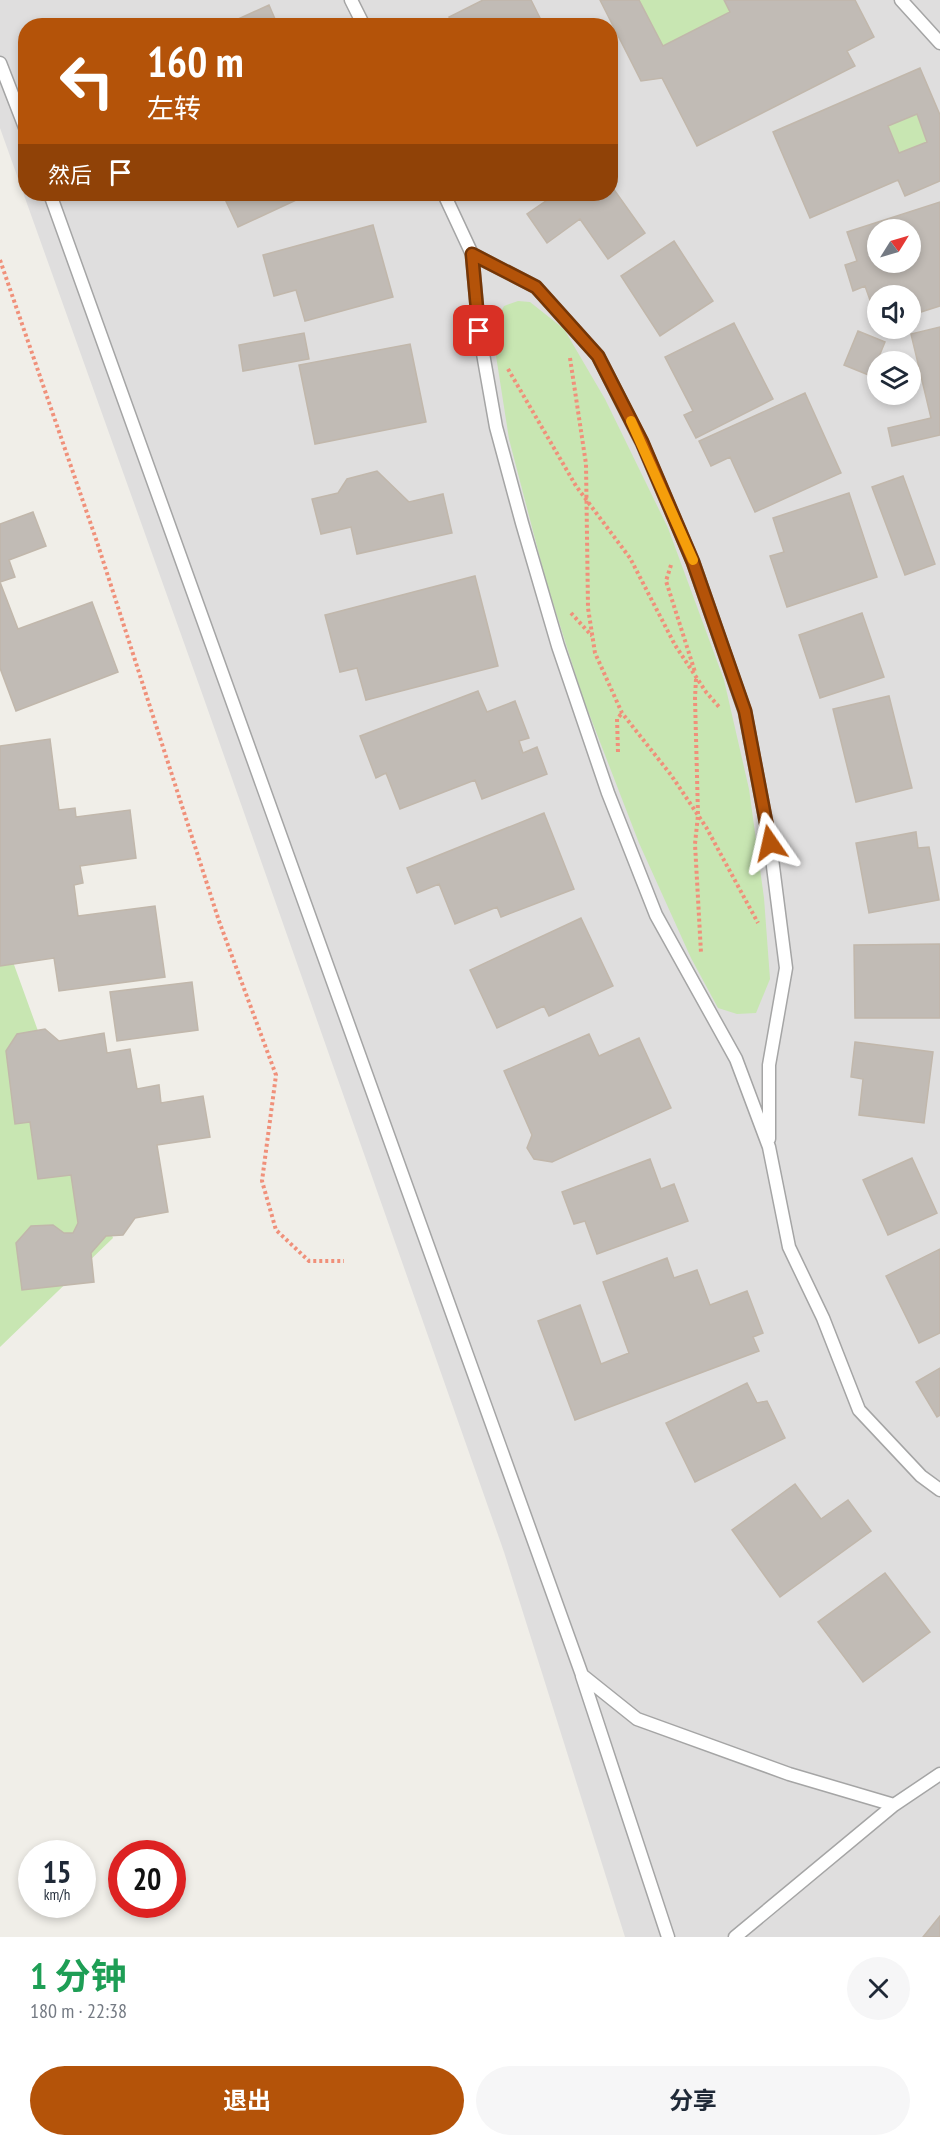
<!DOCTYPE html>
<html lang="zh">
<meta charset="utf-8">
<style>
:root{--surface:#fff;--page:#f6f6f7;--text:#1f2937;--muted:#747a83;--accent:#b45309}
body{margin:0;font-family:"PT Sans Narrow","Noto Sans SC",sans-serif;background:var(--page);color:var(--text);height:100vh;display:flex;flex-direction:column;font-size:22px;white-space:nowrap}
*{box-sizing:border-box;margin:0}
p{font-size:20px;color:var(--muted)}
.icon{flex:none;width:33px;height:33px;fill:none;stroke:currentColor;stroke-width:2;stroke-linecap:round;stroke-linejoin:round}
.map{position:relative;height:1937px;overflow:hidden}
.panel{display:flex;flex-direction:column;background:var(--surface);flex:1}
.panel>*{flex:none}
.guide{position:absolute;left:18px;top:18px;width:600px;height:183px;border-radius:24px;box-shadow:0 3px 9px #0003;background:#b45309;color:#fff;overflow:hidden}
.needle{width:39px;rotate:53deg}
.tools{position:absolute;left:867px;top:219px;display:grid;gap:12px}
.tools a{display:grid;place-items:center;width:54px;height:54px;border-radius:50%;background:var(--surface);box-shadow:0 3px 9px #0003;font-size:30px}
.speed{position:absolute;left:18px;top:1840px;display:flex;gap:12px;font-size:30px;font-weight:700;text-align:center}
.speed>*{display:grid;place-content:center;width:78px;height:78px;border-radius:50%;background:var(--surface);box-shadow:0 3px 9px #0003;line-height:1}
.speed small{font-size:15px;font-weight:400}
.speed .limit{border:9px solid #d22;background:#fff;color:#111}
.pin{position:absolute;display:grid;place-items:center;width:51px;height:51px;color:#fff;margin:-26px;border-radius:12px;box-shadow:0 3px 9px #0006}
.me{position:absolute;width:66px;margin:-33px;rotate:349deg;stroke-linejoin:round;filter:drop-shadow(0 0 4px #0008)}
.turn{display:flex;align-items:center;gap:21px;height:126px;padding:0 30px;font-size:27px}
.turn .icon{width:78px;height:78px;stroke-width:2.5}
.turn b{display:block;font-size:42px;line-height:51px}
.then{display:flex;align-items:center;height:57px;padding:0 30px;background:#0003;gap:12px;font-size:22px}
.round{display:grid;place-items:center;flex:none;width:63px;height:63px;border-radius:32px;background:var(--page)}
.overview{display:flex;align-items:center;justify-content:space-between;height:102px;padding:0 30px}
h1{font-size:36px;font-weight:700;line-height:45px;color:#1e9e55}
.button{display:flex;gap:12px;margin-top:auto;padding:12px 30px}
.button a{flex:1;height:69px;border-radius:36px;background:var(--accent);color:#fff;font-size:24px;font-weight:700;line-height:69px;text-align:center}
.button a+a{background:var(--page);color:var(--text)}
.map>svg:first-child{display:block}
.residential{fill:#dfdede;fill-rule:evenodd}
.grass{fill:#c8e6b2}
.building{fill:#c1bbb5;stroke:#c1b7ab;stroke-width:1.5;fill-rule:evenodd}
.lines{fill:none;stroke-linecap:round;stroke-linejoin:round}
.lane-casing{stroke:#a5a5a5;stroke-width:15}
.path{stroke:#f0907a;stroke-width:4;stroke-dasharray:3 3;stroke-linecap:butt}
.lane{stroke:#fff;stroke-width:12}
.route-casing{stroke:#753606;stroke-width:15}
.route{stroke:#b45309;stroke-width:10}
.slow{stroke:#f59e0b;stroke-width:10}
</style>
<div class="map">
<svg width="940" height="1937" viewBox="0 0 940 1937">
<rect width="100%" height="100%" fill="#f0eee8"/>
<path class="residential" d="M0,0H940V1937H625L504,1552L203,696L0,128ZM26,26H610V194H26ZM878,230H910V262H878ZM878,296H910V328H878ZM878,362H910V394H878Z"/>
<path class="grass" d="M639,0H724L730,12L663,46Z
M917,114L927,142L899,153L888,126Z
M518,301L530,302L564,329L605,399L668,528L724,680L749,789L764,898L770,979L756,1013L737,1014L718,1008L691,958L639,843L583,698L546,581L509,439L492,330L504,306Z
M0,926L113,1238L0,1347Z"/>
<path class="building" d="M483,0H531L544,26H454L449,17Z
M600,0H639L663,46L730,12L724,0H855L874,37L847,51L855,66L697,146L662,78L641,81Z
M269,5L278,26H223Z
M920,68L940,115V181L905,196L898,180L810,218L773,132ZM917,114L927,142L899,153L888,126Z
M610,184L645,233L608,259L580,219L547,243L527,214L556,194H610Z
M218,194H309L238,227L224,197Z
M940,202V306L921,312L917,300L910,302V296H878V313L875,314L865,286L853,291L845,265L857,261L847,232ZM878,230H910V262H878Z
M373,225L393,297L305,321L296,290L274,296L263,255Z
M674,241L713,301L660,336L621,276Z
M734,323L773,399L696,438L684,415L693,411L665,357Z
M940,327V435L892,446L888,428L931,418L911,334Z
M858,331L885,342L871,376L844,365Z
M304,333L309,359L243,371L239,345Z
M410,344L426,422L315,444L299,365Z
M805,393L841,473L755,512L730,457L711,466L699,441Z
M377,471L409,502L443,494L452,533L357,554L351,527L321,534L312,499L338,493L347,479Z
M903,476L935,564L905,575L872,487Z
M849,493L877,577L787,607L770,556L784,552L773,518Z
M33,512L46,546L9,560L15,577L0,582L18,629L92,602L118,672L16,711L0,668V524Z
M475,576L498,666L366,700L357,668L340,672L325,615Z
M862,613L884,677L820,698L799,635Z
M478,691L487,712L515,701L529,738L519,741L523,753L537,747L547,774L482,799L475,780L400,809L386,773L376,778L360,736Z
M889,696L912,788L856,802L833,709Z
M50,739L59,810L75,808L76,817L130,810L136,858L80,866L83,883L74,885L78,916L155,906L165,977L59,991L54,958L0,966V746Z
M544,813L574,889L501,917L497,907L455,924L439,884L417,893L407,868Z
M916,832L918,848L929,847L939,900L869,913L856,843Z
M581,918L613,986L549,1016L544,1006L497,1028L470,970Z
M940,944V1018H855L854,945Z
M192,982L198,1030L117,1041L110,992Z
M45,1029L59,1041L104,1033L107,1053L130,1049L137,1089L159,1085L161,1103L203,1096L210,1137L157,1145L168,1212L135,1218L123,1235L106,1236L91,1253L94,1282L22,1290L16,1243L31,1226L53,1225L64,1233H73L78,1223L71,1175L38,1179L30,1122L15,1124L6,1051L17,1034Z
M589,1034L599,1056L639,1038L671,1108L552,1162L534,1159L527,1148L532,1135L504,1071Z
M855,1042L933,1052L924,1123L859,1115L863,1079L851,1077Z
M912,1158L937,1213L888,1235L863,1180Z
M650,1159L661,1189L674,1184L688,1221L597,1254L585,1221L574,1224L562,1192Z
M940,1249V1333L919,1343L886,1276Z
M667,1258L674,1278L697,1270L710,1305L747,1291L763,1333L753,1337L759,1351L575,1420L538,1321L580,1305L601,1364L629,1353L603,1282Z
M940,1368V1415L937,1417L916,1382Z
M747,1383L757,1403L767,1401L785,1438L695,1482L666,1423Z
M795,1484L821,1519L848,1500L871,1531L780,1597L732,1530Z
M885,1573L930,1632L863,1682L818,1622Z
M940,1916V1937H923Z"/>
<g class="lines">
<g class="lane-casing">
<path id="lane" d="M351,0L364,26
M901,0L940,43
M0,63L26,130
M50,194L582,1675L637,1719L789,1774L894,1805L940,1774
M444,194L472,254L479,331L496,427L522,523L558,646L608,793L656,915L736,1059L769,1147L789,1247L823,1318L859,1410L921,1476L940,1490
M472,254L536,287L598,356L642,443L693,562L745,712L770,843L786,968L769,1065V1139
M582,1676L668,1937
M735,1937L894,1805"/>
</g>
<path class="path" d="M0,260L97,542L219,921L276,1075L262,1181L276,1230L309,1261H344
M570,358L586,464L588,608L595,653L622,713L671,775L706,827L758,923
M508,369L576,486L630,558L675,645L706,692L720,708
M671,565L666,581L695,672
M571,613L592,636
M696,679L695,698L698,815L695,844L701,953
M618,752L617,719L622,713"/>
<use href="#lane" class="lane"/>
</g>
<g class="lines">
<g class="route-casing">
<path id="route" d="M479,331L472,254L536,287L598,356L642,442L693,562L745,711L770,843"/>
</g>
<use href="#route" class="route"/>
<path class="slow" d="M631,421L693,560"/>
</g>
</svg>
<div class="tools">
<a><svg class="needle" viewBox="-14 -14 28 28"><path d="M0-13l5 13h-10z" fill="#e53935"/><path d="M0 13l5-13h-10z" fill="#747a83"/></svg></a>
<a><svg class="icon" aria-label="sound" viewBox="0 0 24 24"><path d="M4 9h4l5-4v14l-5-4H4zM17 9q2 3 0 6"/></svg></a>
<a><svg class="icon" aria-label="layers" viewBox="0 0 24 24"><path d="M12 4l9 5-9 5-9-5zM3 14l9 5 9-5"/></svg></a>
</div>
<div class="speed"><div>15<small>km/h</small></div><div class="limit">20</div></div>
<div class="pin" style="left:479px;top:331px;background:#d93025"><svg class="icon" aria-label="arrive" viewBox="0 0 24 24"><path d="M6 21V4h12l-3 4 3 4H6"/></svg></div>
<svg class="me" style="left:770px;top:843px" viewBox="-20 -20 40 40"><path d="M0-17L14 15 0 8-14 15z" fill="#b45309" stroke="#fff" stroke-width="4"/></svg>
<div class="guide">
<div class="turn"><svg class="icon" aria-label="left" viewBox="0 0 24 24"><path d="M17 20v-9H6M10 6l-5 5 5 5"/></svg><div><b>160 m</b>左转</div></div>
<div class="then">然后<svg class="icon" aria-label="arrive" viewBox="0 0 24 24"><path d="M6 21V4h12l-3 4 3 4H6"/></svg></div>
</div>
</div>
<section class="panel">
<div class="overview"><div><h1>1 分钟</h1><p>180 m · 22:38</p></div><a class="round"><svg class="icon" aria-label="close" viewBox="0 0 24 24"><path d="M6 6l12 12M18 6L6 18"/></svg></a></div>
<div class="button"><a>退出</a><a>分享</a></div>
</section>
